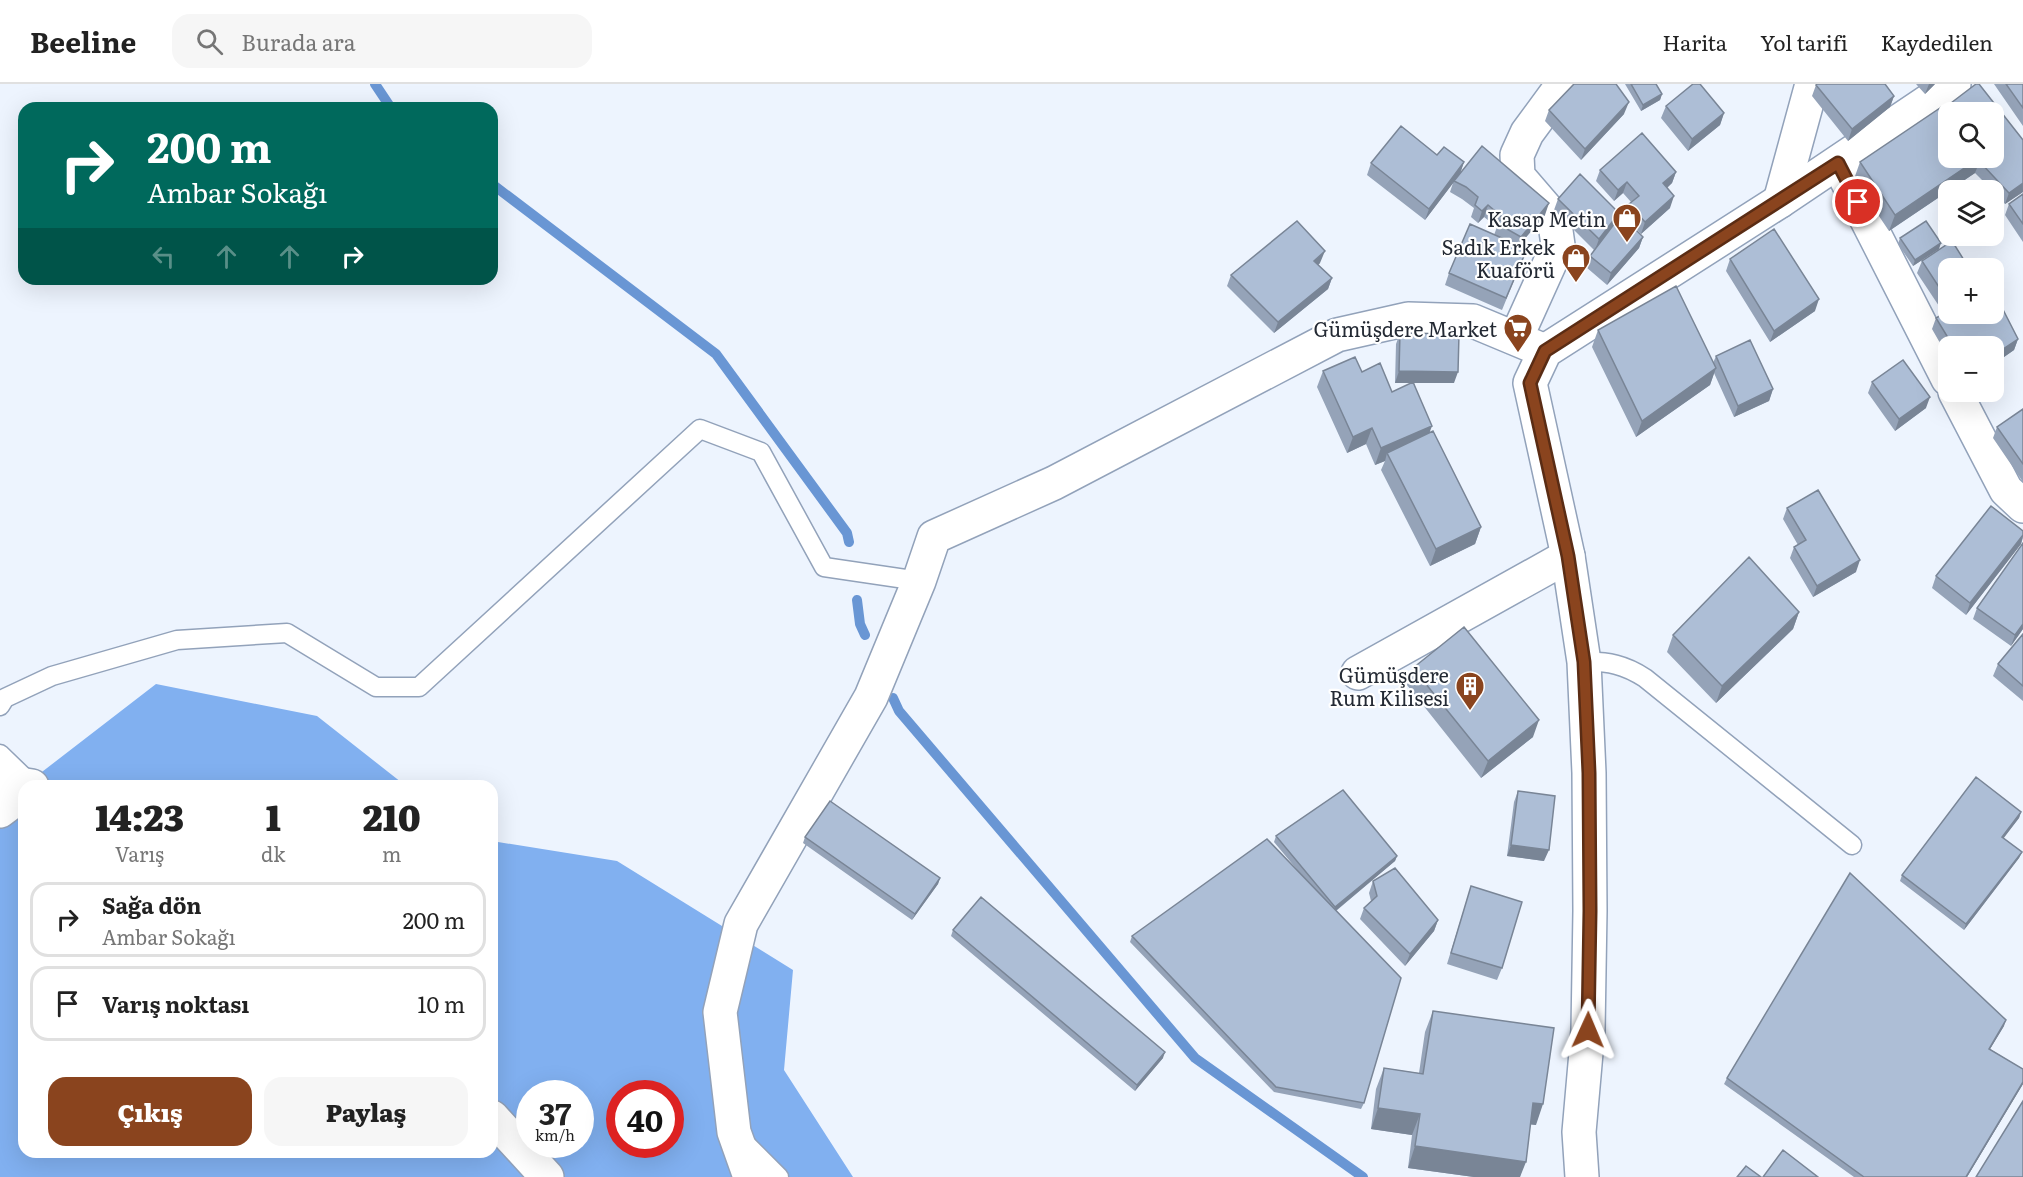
<!DOCTYPE html>
<html lang="tr">
<meta charset="utf-8">
<style>
:root{--surface:#fff;--page:#f6f6f6;--text:#222;--muted:#767676;--line:#e0e0e0;--accent:#8a441e}
body{margin:0;font-family:Literata,serif;background:var(--page);color:var(--text);height:100vh;display:flex;flex-direction:column;font-size:22px;white-space:nowrap}
*{box-sizing:border-box;margin:0}
p{font-size:20px;color:var(--muted)}
.icon{flex:none;width:33px;height:33px;fill:none;stroke:currentColor;stroke-width:2;stroke-linecap:round;stroke-linejoin:round}
.map{position:relative;flex:1;overflow:hidden}
.drawer{position:absolute;left:18px;top:696px;width:480px;height:378px;display:flex;flex-direction:column;background:var(--surface);border-radius:18px;box-shadow:0 6px 24px #0002}
.drawer>*{flex:none}
.hud{position:absolute;left:18px;top:18px;width:480px;height:183px;border-radius:18px;box-shadow:0 6px 24px #0002;background:#00695c;color:#fff;overflow:hidden}
.fabs{position:absolute;left:1938px;top:18px;display:grid;gap:12px}
.fabs a{display:grid;place-items:center;width:66px;height:66px;border-radius:12px;background:var(--surface);box-shadow:0 6px 24px #0002;font-size:30px}
.speed{position:absolute;left:516px;top:996px;display:flex;gap:12px;font-size:30px;font-weight:700;text-align:center}
.speed>*{display:grid;place-content:center;width:78px;height:78px;border-radius:50%;background:var(--surface);box-shadow:0 6px 24px #0002;line-height:1}
.speed small{font-size:15px;font-weight:400}
.speed .limit{border:9px solid #d22;background:#fff;color:#111}
.pin{position:absolute;display:grid;place-items:center;width:51px;height:51px;color:#fff;margin:-26px;border:3px solid #fff;border-radius:50%;box-shadow:0 2px 6px #0007}
.me{position:absolute;width:66px;margin:-33px;rotate:1deg;stroke-linejoin:round;filter:drop-shadow(0 0 4px #0008)}
.turn{display:flex;align-items:center;gap:21px;height:126px;padding:0 30px;font-size:27px}
.turn .icon{width:78px;height:78px;stroke-width:2.5}
.turn b{display:block;font-size:42px;line-height:51px}
.lanes{display:flex;align-items:center;height:57px;padding:0 30px;background:#0003;justify-content:center;gap:30px;direction:ltr}
.lanes .off{opacity:.35}
.eta{display:flex;justify-content:space-evenly;align-items:center;height:102px;text-align:center}
.eta b{font-size:36px;font-weight:800;line-height:42px}
.button{display:flex;gap:12px;margin-top:auto;padding:12px 30px}
.button a{flex:1;height:69px;border-radius:18px;background:var(--accent);color:#fff;font-size:24px;font-weight:800;line-height:69px;text-align:center}
.button a+a{background:var(--page);color:var(--text)}
ul{padding:0;list-style:none}
li{display:flex;align-items:center;gap:18px;height:75px;margin:0 12px 9px;padding:0 18px;border:3px solid var(--line);border-radius:18px}
li div{flex:1}
li b{display:block;font-size:22px}
li em{font-style:normal}
header{display:flex;align-items:center;gap:36px;box-sizing:border-box;height:84px;padding:0 30px;background:var(--surface);border-bottom:2px solid var(--line)}
header strong{font-size:28px}
nav{display:flex;gap:33px;margin-inline-start:auto;font-size:21px}
.search{width:420px;height:54px;background:var(--page);display:flex;align-items:center;gap:15px;box-sizing:border-box;padding:0 21px;border-radius:18px;color:var(--muted);font-size:22px}
.map>svg:first-child{display:block}
.forest{fill:#81b0f0;fill-rule:evenodd}
.lines{fill:none;stroke-linecap:round;stroke-linejoin:round}
.stream{stroke:#6996d4;stroke-width:10}
.lane-casing{stroke:#92a2ba;stroke-width:21}
.street-casing{stroke:#92a2ba;stroke-width:36}
.secondary-casing{stroke:#92a2ba;stroke-width:36}
.lane{stroke:#fff;stroke-width:18}
.street{stroke:#fff;stroke-width:33}
.secondary{stroke:#fff;stroke-width:33}
.wall{fill:#95a3b8}
.shaded-wall{fill:#798596}
.building{fill:#adbed6;stroke:#798596;stroke-width:1.5}
.route-casing{stroke:#5a2c14;stroke-width:15}
.route{stroke:#8a441e;stroke-width:10}
.labels{text-anchor:middle;dominant-baseline:central;stroke-width:4.5;stroke-linejoin:round;paint-order:stroke}
.poi-label{font-size:20px;fill:#242a34;stroke:#fff;text-anchor:end}
</style>
<header>
<strong>Beeline</strong>
<div class="search"><svg class="icon" aria-label="search" viewBox="0 0 24 24"><circle cx="10" cy="10" r="6"/><path d="M15 15l6 6"/></svg>Burada ara</div>
<nav><a>Harita</a><a>Yol tarifi</a><a>Kaydedilen</a></nav>
</header>
<div class="map">
<svg width="2023" height="1093" viewBox="0 0 2023 1093">
<rect width="100%" height="100%" fill="#edf4fe"/>
<path class="forest" d="M156,600L317,632L406,702H24V1068H492V757L617,777L793,886L784,986L853,1093H0V717L25,701ZM530,1010H580V1060H530ZM620,1010H670V1060H620Z"/>
<g class="lines">
<path class="stream" d="M375,0L391,24
M492,100L716,270L847,449L849,458
M857,516L860,540L865,551
M893,614L899,627L1195,974L1363,1093"/>
<g class="lane-casing">
<path id="lane" d="M1584,578C1608,577 1625,581 1645,594L1852,761
M0,622L5,614L52,592L177,556L287,549L376,603H419L700,345L761,368L824,483L919,497
M0,670L31,700
M744,1058L779,1093"/>
</g>
<g class="street-casing">
<path id="street" d="M1838,79L1948,295
M1780,117L1812,0
M1516,254L1558,161L1555,140L1549,128L1518,92L1517,71L1527,49L1563,0
M1955,308L2006,406L2023,422
M1358,589L1568,472
M0,697L32,702
M0,727L24,709
M492,1033L547,1093
M750,1093L734,1048L720,928L741,840L871,613L919,497L934,453L1054,399L1337,251L1408,235L1473,237L1545,267"/>
</g>
<g class="secondary-casing">
<path id="secondary" d="M1582,1093L1579,1048L1588,946L1590,827L1589,689L1584,578L1568,472L1530,299L1545,267L1780,117L1954,0"/>
</g>
<use href="#lane" class="lane"/>
<use href="#street" class="street"/>
<use href="#secondary" class="secondary"/>
</g>
<path class="wall" d="M1625,0H1656L1662,10L1660,16L1641,27Z
M1916,0H1935L1925,10Z
M1994,0H2023V42Z
M1816,1L1894,12L1890,23L1848,57L1812,12Z
M1666,22L1724,29L1720,41L1688,67L1661,34Z
M1947,22L2023,108L2005,120L1994,108V106H1992L1975,89L1889,147L1854,95L1860,78Z
M1549,26L1624,30L1581,76L1545,37Z
M1437,71L1464,78L1460,89L1545,131L1519,161L1527,165L1502,226L1445,201L1449,189L1494,151L1497,143L1484,133L1478,139L1471,133L1474,124L1462,115L1450,108L1453,99L1425,136L1367,91L1371,79Z
M1600,86L1676,88L1672,99L1667,104L1670,124L1641,150L1625,132L1629,120L1631,118L1623,109L1614,117L1596,97Z
M2023,110V158L2005,131L2009,120Z
M1558,115L1619,129L1615,139L1643,153L1639,164L1607,201L1586,183L1590,172L1594,166L1554,126Z
M1900,154L1939,165L1913,182L1898,160Z
M1730,175L1815,227L1770,258L1726,187Z
M1922,177L1948,184V225L1943,228L1917,189Z
M1320,179L1318,181L1332,194L1328,205L1274,249L1227,202L1231,191Z
M1936,234L2018,255L2014,266L1994,280V262H1948V273L1932,245Z
M1598,246L1713,279L1716,272L1773,305L1769,317L1734,333L1714,289L1710,301L1636,353L1592,263Z
M1400,249L1454,299H1414L1430,348L1481,443L1475,460L1430,482L1381,386L1385,377L1375,381L1366,360L1347,369L1317,303L1323,287L1362,288L1392,308L1412,299H1395L1396,260Z
M1872,298L1926,324L1895,347L1868,309Z
M2023,325V398L1993,354L1997,343Z
M1787,424L1856,488L1813,513L1790,474L1794,463L1798,461L1783,435Z
M2023,447V454L2021,460L1966,531L1932,504L1936,492Z
M2023,459V545L2011,562L1973,535L1977,524Z
M1799,528L1793,545L1716,619L1667,568L1673,551Z
M2023,550V617L1993,592L1998,580Z
M1413,584L1533,653L1481,694L1407,601Z
M1518,707L1544,777L1507,772L1514,718Z
M2021,728L2019,734L2003,754L2022,768L2019,774L1964,846L1900,797L1902,791Z
M1276,752L1397,772L1395,777L1336,827L1364,1019L1361,1025L1274,1008L1130,858L1132,852L1299,788L1274,758Z
M805,753L940,794L938,800L912,836L803,759Z
M1373,797L1438,836L1434,847L1405,882L1360,835L1364,824L1371,817L1369,809Z
M1471,802L1502,884L1497,896L1447,880Z
M953,846L1163,974L1135,1007L951,852Z
M1433,927L1536,1041L1530,1040L1520,1093H1474L1408,1084L1412,1051L1371,1045L1376,1005L1384,984L1419,989L1425,948Z
M2004,942L1990,965L2023,985V1000L1967,1093H1854L1724,1000L1727,994Z"/>
<path class="shaded-wall" d="M1929,0H1935L1925,10Z
M1662,10L1660,16L1641,27L1643,21Z
M1894,12L1890,23L1848,57L1852,45Z
M1629,18L1624,30L1581,76L1585,65Z
M1724,29L1720,41L1688,67L1692,55Z
M1979,74H1981L1975,89L1889,147L1895,131Z
M1464,78L1460,90L1425,136L1429,125Z
M1676,88L1672,99L1659,111L1663,99Z
M1627,98L1623,109L1614,117L1618,106Z
M2023,99V108L2005,120L2009,109Z
M1674,112L1670,124L1641,150L1645,138Z
M1549,119L1545,131L1517,164L1521,153Z
M1488,121L1484,133L1478,139L1482,127Z
M1619,129L1615,140L1595,166L1599,155Z
M1643,153L1639,164L1607,201L1611,189Z
M1941,159L1939,165L1913,182L1915,176Z
M1325,167L1320,179L1310,189L1314,177Z
M1332,194L1328,205L1274,249L1278,238Z
M1819,215L1815,227L1770,258L1774,247Z
M1948,216V225L1943,228L1948,217Z
M2018,255L2014,266L1994,280V271Z
M1716,284L1710,301L1636,353L1642,337Z
M1399,287L1458,288L1454,299H1395Z
M1773,305L1769,317L1734,333L1738,322Z
M1930,313L1926,324L1895,347L1899,335Z
M1432,342L1426,358L1387,369L1385,377L1375,381L1381,364Z
M1372,344L1366,360L1347,369L1353,353Z
M1481,443L1475,460L1430,482L1436,465Z
M2023,451L2021,460L1966,531L1970,519Z
M1860,476L1856,488L1813,513L1817,502Z
M1799,528L1793,545L1716,619L1722,602Z
M2023,540V545L2011,562L2015,551Z
M1539,636L1533,653L1481,694L1488,677Z
M2021,728L2019,734L2000,759L2002,753Z
M1511,761L1549,766L1544,777L1507,772Z
M2022,768L2019,774L1964,846L1966,840Z
M1397,772L1395,777L1333,829L1335,823Z
M940,794L938,800L912,836L915,830Z
M1438,836L1434,847L1405,882L1410,870Z
M2006,936L2004,942L1987,970L1989,965Z
M1165,968L1163,974L1135,1007L1137,1001Z
M2023,998V1000L1967,1093H1966Z
M1533,1019L1543,1020L1536,1041L1526,1040Z
M1378,1024L1420,1030L1412,1051L1371,1045Z
M1415,1062L1526,1078L1520,1093H1474L1408,1084Z"/>
<path class="building" d="M1574,0H1616L1629,18L1585,65L1549,26Z
M1631,0H1656L1662,10L1643,21Z
M1693,0H1700L1724,29L1692,55L1666,22Z
M1817,0H1885L1894,12L1852,45L1816,1Z
M1976,0H1979L2023,56V99L2009,109L1979,77L1981,74H1994V28H1952L1947,22Z
M2006,0H2023V24Z
M1946,20L1952,28H1948V74H1979L1895,131L1860,78Z
M1401,42L1437,71L1444,63L1464,78L1429,125L1371,79Z
M1642,49L1676,88L1663,99L1674,112L1645,138L1629,120L1639,112L1627,98L1618,106L1600,86Z
M1482,62L1549,119L1521,153L1498,140L1502,133L1488,121L1482,127L1475,121L1478,113L1466,103L1454,97Z
M1580,90L1619,129L1599,155L1558,115Z
M2023,110V140L2009,120Z
M1621,131L1643,153L1611,189L1590,172Z
M1297,137L1325,167L1314,177L1332,194L1278,238L1231,191Z
M1926,137L1941,159L1915,176L1900,154Z
M1470,140L1527,165L1506,214L1449,189Z
M1774,145L1819,215L1774,247L1730,175Z
M1952,157L1969,184H1948V217L1922,177Z
M1676,202L1716,284L1642,337L1598,246Z
M1994,208L2018,255L1994,271V262H1953L1936,234L1948,227V230H1994Z
M1400,249L1459,250L1458,288L1399,287Z
M1750,256L1773,305L1738,322L1716,272Z
M1355,273L1362,288L1380,279L1392,308L1413,298L1432,342L1381,364L1372,344L1353,353L1323,287Z
M1903,276L1930,313L1899,335L1872,298Z
M2023,325V380L1997,343Z
M1433,347L1481,443L1436,465L1387,369Z
M1818,406L1860,476L1817,502L1794,463L1806,456L1787,424Z
M1991,422L2023,447V451L1970,519L1936,492Z
M2023,459V540L2015,551L1977,524Z
M1749,473L1799,528L1722,602L1673,551Z
M1464,543L1539,636L1488,677L1413,584Z
M2023,550V602L1998,580Z
M1976,693L2021,728L2002,753L2022,768L1966,840L1902,791Z
M1343,706L1397,772L1335,823L1276,752Z
M1518,707L1555,712L1549,766L1511,761Z
M830,717L940,794L915,830L805,753Z
M1267,755L1401,894L1364,1019L1276,1003L1132,852Z
M1395,784L1438,836L1410,870L1364,824L1377,812L1373,797Z
M1850,789L2006,936L1989,965L2023,985V998L1966,1093H1864L1727,994Z
M1471,802L1522,818L1502,884L1451,869Z
M981,813L1165,968L1137,1001L953,846Z
M1433,927L1554,944L1543,1020L1533,1019L1526,1078L1415,1062L1420,1030L1378,1024L1384,984L1423,990Z
M2023,1017V1093H1976Z
M1783,1066L1818,1093H1763Z
M1746,1082L1761,1093H1737Z"/>
<g class="lines">
<g class="route-casing">
<path id="route" d="M1588,946L1590,827L1589,689L1584,578L1568,472L1530,299L1545,267L1838,79L1858,118"/>
</g>
<use href="#route" class="route"/>
</g>
<defs>
<g id="shop-pin" transform="scale(1.5)"><path d="M0 17L-7.5 6A9.5 9.5 0 1 1 7.5 6Z" fill="#8a441e" stroke="#fff"/><path d="M-5-2.5h2.3a2.7 3.5 0 0 1 5.4 0H5L5.5 6h-11ZM-1.5-2.5h3a1.5 2.3 0 0 0-3 0Z" fill="#fff"/></g>
<g id="supermarket-pin" transform="scale(1.5)"><path d="M0 17L-7.5 6A9.5 9.5 0 1 1 7.5 6Z" fill="#8a441e" stroke="#fff"/><path d="M-6-5.5h2.5l.6 2H6L4.5 2H-2.5L-4.4-4H-6ZM-1.5 3.2a1.3 1.3 0 1 0 .1 0ZM3 3.2a1.3 1.3 0 1 0 .1 0Z" fill="#fff"/></g>
<g id="building-pin" transform="scale(1.5)"><path d="M0 17L-7.5 6A9.5 9.5 0 1 1 7.5 6Z" fill="#8a441e" stroke="#fff"/><path d="M-4-6H4V6H1V3H-1V6H-4ZM-2.5-4.3h1.7v1.8h-1.7ZM.8-4.3h1.7v1.8H.8ZM-2.5-1h1.7V.8h-1.7ZM.8-1h1.7V.8H.8Z" fill="#fff"/></g>
</defs>
<g fill-rule="evenodd">
<use href="#shop-pin" x="1627" y="134"/>
<use href="#shop-pin" x="1576" y="174"/>
<use href="#supermarket-pin" x="1518" y="244"/>
<use href="#building-pin" x="1470" y="602"/>
</g>
<g class="labels">
<g class="poi-label">
<text x="1606" y="134">Kasap Metin</text>
<text x="1555" y="162">Sadık Erkek<tspan x="1555" dy="23">Kuaförü</tspan></text>
<text x="1497" y="244">Gümüşdere Market</text>
<text x="1449" y="590">Gümüşdere<tspan x="1449" dy="23">Rum Kilisesi</tspan></text>
</g>
</g>
</svg>
<div class="fabs">
<a><svg class="icon" aria-label="search" viewBox="0 0 24 24"><circle cx="10" cy="10" r="6"/><path d="M15 15l6 6"/></svg></a>
<a><svg class="icon" aria-label="layers" viewBox="0 0 24 24"><path d="M12 4l9 5-9 5-9-5zM3 14l9 5 9-5"/></svg></a>
<a>+</a>
<a>−</a>
</div>
<div class="speed"><div>37<small>km/h</small></div><div class="limit">40</div></div>
<div class="pin" style="left:1858px;top:118px;background:#d93025"><svg class="icon" aria-label="arrive" viewBox="0 0 24 24"><path d="M6 21V4h12l-3 4 3 4H6"/></svg></div>
<svg class="me" style="left:1588px;top:946px" viewBox="-20 -20 40 40"><path d="M0-17L14 15 0 8-14 15z" fill="#8a441e" stroke="#fff" stroke-width="4"/></svg>
<div class="hud">
<div class="turn"><svg class="icon" aria-label="right" viewBox="0 0 24 24"><path d="M7 20v-9h11M14 6l5 5-5 5"/></svg><div><b>200 m</b>Ambar Sokağı</div></div>
<div class="lanes"><svg class="icon off" aria-label="left" viewBox="0 0 24 24"><path d="M17 20v-9H6M10 6l-5 5 5 5"/></svg><svg class="icon off" aria-label="ahead" viewBox="0 0 24 24"><path d="M12 20V5M6 11l6-6 6 6"/></svg><svg class="icon off" aria-label="ahead" viewBox="0 0 24 24"><path d="M12 20V5M6 11l6-6 6 6"/></svg><svg class="icon" aria-label="right" viewBox="0 0 24 24"><path d="M7 20v-9h11M14 6l5 5-5 5"/></svg></div>
</div>
<section class="drawer">
<div class="eta">
<div><b>14:23</b><p>Varış</p></div>
<div><b>1</b><p>dk</p></div>
<div><b>210</b><p>m</p></div>
</div>
<ul>
<li><svg class="icon" aria-label="right" viewBox="0 0 24 24"><path d="M7 20v-9h11M14 6l5 5-5 5"/></svg><div><b>Sağa dön</b><p>Ambar Sokağı</p></div><em>200 m</em></li>
<li><svg class="icon" aria-label="arrive" viewBox="0 0 24 24"><path d="M6 21V4h12l-3 4 3 4H6"/></svg><div><b>Varış noktası</b></div><em>10 m</em></li>
</ul>
<div class="button"><a>Çıkış</a><a>Paylaş</a></div>
</section>
</div>
